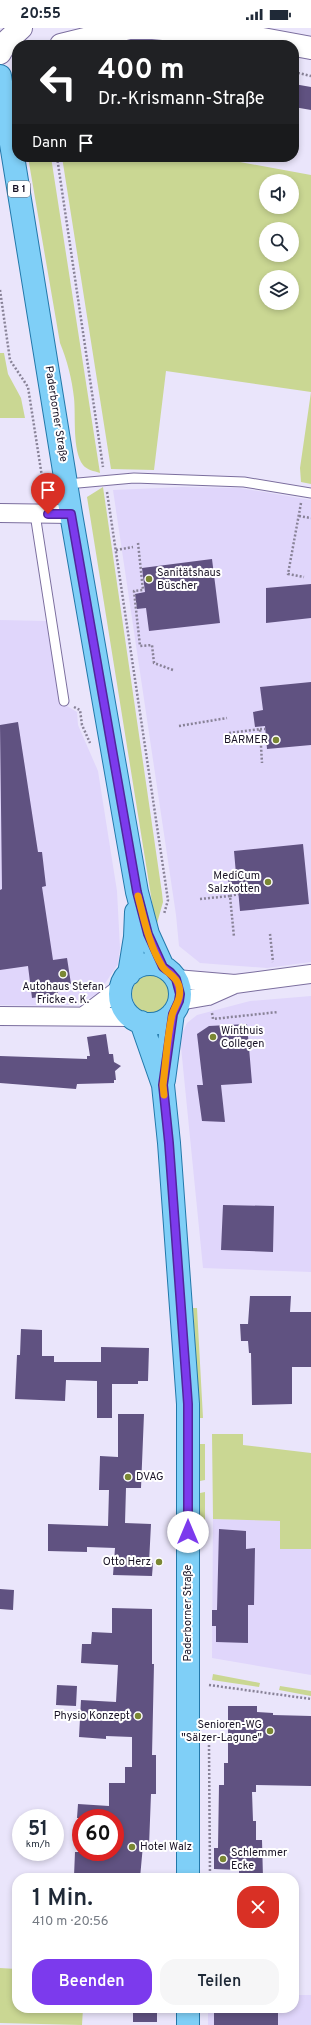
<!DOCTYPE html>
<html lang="de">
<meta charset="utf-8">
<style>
:root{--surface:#fff;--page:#f6f6f7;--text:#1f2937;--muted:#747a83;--accent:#7c3aed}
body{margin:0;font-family:Overpass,sans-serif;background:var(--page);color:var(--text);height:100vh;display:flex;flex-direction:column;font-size:15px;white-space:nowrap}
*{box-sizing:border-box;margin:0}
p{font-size:13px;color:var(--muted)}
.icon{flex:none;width:22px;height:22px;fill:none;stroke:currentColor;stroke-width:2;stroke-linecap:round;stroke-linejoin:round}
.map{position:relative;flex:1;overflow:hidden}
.drawer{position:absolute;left:12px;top:1845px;width:287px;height:140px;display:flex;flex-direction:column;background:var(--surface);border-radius:16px;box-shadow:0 2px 6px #0003}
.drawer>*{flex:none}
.hud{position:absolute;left:12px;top:12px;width:287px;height:122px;border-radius:16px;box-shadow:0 2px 6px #0003;background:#202124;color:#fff;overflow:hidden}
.buttons{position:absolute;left:259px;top:146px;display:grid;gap:8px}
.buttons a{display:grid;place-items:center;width:40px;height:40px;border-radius:50%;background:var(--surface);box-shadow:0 2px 6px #0003;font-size:20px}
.speed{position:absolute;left:12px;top:1781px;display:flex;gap:8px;font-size:20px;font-weight:700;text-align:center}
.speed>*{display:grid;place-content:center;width:52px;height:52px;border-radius:50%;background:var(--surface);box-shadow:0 2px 6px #0003;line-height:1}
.speed small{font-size:10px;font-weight:400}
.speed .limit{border:6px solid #d22;background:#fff;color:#111}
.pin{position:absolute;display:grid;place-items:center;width:34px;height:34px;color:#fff;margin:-41px -17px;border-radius:50% 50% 50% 0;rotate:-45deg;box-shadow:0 0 4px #0007}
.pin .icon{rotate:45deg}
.me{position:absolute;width:44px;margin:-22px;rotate:0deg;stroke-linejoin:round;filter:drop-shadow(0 0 3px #0008)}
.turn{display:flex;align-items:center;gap:14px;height:84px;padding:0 20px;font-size:18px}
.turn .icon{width:52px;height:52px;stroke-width:2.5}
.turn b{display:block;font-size:28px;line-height:34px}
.then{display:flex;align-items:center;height:38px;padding:0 20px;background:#0003;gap:8px;font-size:15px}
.round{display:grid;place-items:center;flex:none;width:42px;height:42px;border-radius:16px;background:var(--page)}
.overview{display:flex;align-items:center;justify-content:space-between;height:68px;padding:0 20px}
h1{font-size:24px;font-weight:600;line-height:30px}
.primary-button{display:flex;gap:8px;margin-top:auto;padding:8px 20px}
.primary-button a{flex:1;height:46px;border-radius:16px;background:var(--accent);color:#fff;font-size:16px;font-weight:600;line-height:46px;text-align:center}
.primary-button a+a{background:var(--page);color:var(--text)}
.status{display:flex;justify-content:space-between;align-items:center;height:28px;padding:0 20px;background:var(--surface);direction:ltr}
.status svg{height:11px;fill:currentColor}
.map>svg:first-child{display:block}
.built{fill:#e0d6fb}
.green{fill:#cad793;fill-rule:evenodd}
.building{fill:#605281}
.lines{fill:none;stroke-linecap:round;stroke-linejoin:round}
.service-casing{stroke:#7b6e9e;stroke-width:11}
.minor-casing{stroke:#7b6e9e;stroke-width:20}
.tertiary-casing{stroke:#7b6e9e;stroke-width:24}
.primary-casing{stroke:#2378aa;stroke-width:24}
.path{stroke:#888297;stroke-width:2.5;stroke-dasharray:2 2;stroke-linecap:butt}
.service{stroke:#fff;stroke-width:9}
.minor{stroke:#fff;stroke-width:18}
.tertiary{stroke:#fff;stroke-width:22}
.primary{stroke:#7fcff7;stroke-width:22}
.route-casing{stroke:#51269a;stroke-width:10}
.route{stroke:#7c3aed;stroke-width:7}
.slow{stroke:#f59e0b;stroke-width:7}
.poi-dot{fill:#7a8734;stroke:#fff;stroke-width:1.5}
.labels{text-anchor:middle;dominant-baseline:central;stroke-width:4;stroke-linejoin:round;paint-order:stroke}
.shield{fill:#fff;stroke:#5e5a67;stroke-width:1}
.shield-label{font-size:10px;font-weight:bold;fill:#191326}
.street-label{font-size:11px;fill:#191326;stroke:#fff}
.poi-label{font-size:11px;fill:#191326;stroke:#fff;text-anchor:start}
</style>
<div class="status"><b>20:55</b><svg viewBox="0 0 49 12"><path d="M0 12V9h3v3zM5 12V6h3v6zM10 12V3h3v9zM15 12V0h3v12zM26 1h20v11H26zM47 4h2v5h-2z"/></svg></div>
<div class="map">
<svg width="311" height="1997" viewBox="0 0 311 1997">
<rect width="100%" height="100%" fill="#eae5fb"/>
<path class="built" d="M182,459L240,460L311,472V934L267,940L200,935L179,918L176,887L113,462Z
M0,592L46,593L60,674L77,684L78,697L98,743L117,863L120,920L118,936L98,966L75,976L61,978L0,977Z
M311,968V1244L203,1240L180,1009L187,995L197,987L250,973Z
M213,1491L281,1493L280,1521H311V1647L212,1630Z
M294,1967H311V1997H208V1980H294Z"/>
<path class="green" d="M28,129H51L100,445C94,443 87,442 83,437C72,422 76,388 74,370C72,351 67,332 60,315Z
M62,129H213L311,147V456L301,454L300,440L311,364L166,343L154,442L111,441ZM266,153H292V179H266ZM266,201H292V227H266ZM266,249H292V275H266Z
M0,325H4L8,346L21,370L25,390H0Z
M103,459L162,865L163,874L156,899L87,469Z
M132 966a19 19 0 1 1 38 0a19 19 0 1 1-38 0Z
M193,1280H197L203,1390H199Z
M212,1406H243V1417L311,1425V1521H280V1493L213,1491Z
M200,1416H205V1452L200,1453Z
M205,1464V1501H200V1465Z
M213,1646L260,1655L259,1659L212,1652Z
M280,1658L311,1663V1668L279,1662Z
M0,1940L17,1941V1980H83L82,1997L0,1995Z"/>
<path class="building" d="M294,56L311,59V82L294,79Z
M212,531L220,595L149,603L146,580L137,581L135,566L145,564L142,540Z
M311,556V590L266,595V560Z
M311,654V717L267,721L265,698L255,699L253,684L263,682L260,659Z
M18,694L38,824H42L46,858L42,859L53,932L67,930L71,956L57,958L58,966L32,970L28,938L0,942V862L2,861L0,697Z
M303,816L309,876L240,883L238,861L229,862L228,847L236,846L234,823Z
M247,996L252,1055L221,1057L225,1094L202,1093L197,1057H203L197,1006L209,998Z
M106,1006L109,1026H113L114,1034L121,1038L115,1043L116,1052H114V1055L77,1056L76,1061L0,1055V1028L87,1031V1028H90L87,1009Z
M223,1177L274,1178L273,1224L221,1222Z
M250,1268H291L290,1284H311V1339H292V1376L252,1377L251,1325H249L248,1313H241L240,1296H248Z
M21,1301L42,1302V1328H54V1334H101V1319L149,1320L148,1353H138V1356H112V1390H97V1353L66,1352L65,1373L15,1371L17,1327H20Z
M118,1386H144L141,1460H126L125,1495L151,1496L149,1535H153L152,1548L113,1547L115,1520L87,1519V1524L48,1523V1496L108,1498L109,1462H99L100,1428L118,1429Z
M219,1501L246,1503V1521L255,1520L254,1577H248V1615L216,1614V1598H212V1582H217Z
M0,1561L14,1562L13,1582L0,1581Z
M112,1580L152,1581V1636H154L152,1727H156V1766H151L149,1818L143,1817L140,1850H89L74,1848L75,1824H115V1790H77L78,1776L109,1778V1755H125V1739H132V1709L106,1708V1711L79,1709L81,1672L116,1674L118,1637L81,1635L82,1616H91L92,1604L112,1605Z
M57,1657L77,1658L76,1678L56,1677Z
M228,1678H257V1684L273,1685V1687L311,1688V1758L256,1757V1764H252L253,1793H256V1812H262L263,1850H239V1842L214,1841V1820H218L219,1757H224V1735H228Z
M133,1980H157V1994H133Z
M214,1980L278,1981V1997H214Z"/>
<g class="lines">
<g class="service-casing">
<path id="service" d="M67,456L134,450L244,454L311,465
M35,486L64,673"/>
</g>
<g class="minor-casing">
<path id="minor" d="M0,485L71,486
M176,951L235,956L311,946
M179,973L208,968L235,956
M0,988L131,989
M84,988L121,960"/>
</g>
<g class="tertiary-casing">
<path id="tertiary" d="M127,0H153L257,10L311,20
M61,17L129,0
M0,25L7,13L21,0"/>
</g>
<g class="primary-casing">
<path id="primary" d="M0,48L71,486L127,807L137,864L148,906L163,939
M120 966a30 30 0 1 1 60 0a30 30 0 1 1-60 0Z
M129,946L135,909L136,884
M141,994L163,1057L169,1115L188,1376V1850
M164,1052L173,985
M188,1997V1980"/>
</g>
<path class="path" d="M294,44L311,48
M57,129L103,439
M0,262L10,332L28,359L45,468
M107,464L168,872L164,886
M301,475L288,546L304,549
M299,488L311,490
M138,515L143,562L134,563L140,618L152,617L154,635L173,642
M116,522L133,519
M74,679L80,682L82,697L90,715
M179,698L227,690
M260,701H265
M229,705L260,701L262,735
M230,868L239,866
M200,871L230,868L234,909
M270,906L273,934
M212,985L213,991L278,984
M209,1657L311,1671
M209,1717L210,1850"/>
<use href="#service" class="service"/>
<use href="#minor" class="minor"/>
<use href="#tertiary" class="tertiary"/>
<use href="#primary" class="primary"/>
</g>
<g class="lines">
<g class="route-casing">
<path id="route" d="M48,486H71L137,864L148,906L163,939L170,944L176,951L180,966L179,973L173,986L163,1057L169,1115L188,1376V1504"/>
</g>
<use href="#route" class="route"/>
<path class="slow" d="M138,868C144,891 149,917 162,938C167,946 176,947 179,958C182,971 175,977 172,987C167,1010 166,1034 163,1057L164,1067"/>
</g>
<g class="poi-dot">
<circle cx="149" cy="551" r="4"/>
<circle cx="276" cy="712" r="4"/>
<circle cx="268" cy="854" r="4"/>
<circle cx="63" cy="946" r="4"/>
<circle cx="213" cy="1009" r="4"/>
<circle cx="128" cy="1449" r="4"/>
<circle cx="159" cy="1534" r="4"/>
<circle cx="138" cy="1688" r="4"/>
<circle cx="270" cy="1703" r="4"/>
<circle cx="132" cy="1819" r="4"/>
<circle cx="223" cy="1831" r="4"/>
</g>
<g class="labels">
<rect class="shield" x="8" y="153" width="22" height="16" rx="3"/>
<g class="shield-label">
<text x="19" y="161">B 1</text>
</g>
<g class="street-label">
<text transform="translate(56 386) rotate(81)">Paderborner Straße</text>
<text transform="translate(188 1585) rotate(-90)">Paderborner Straße</text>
</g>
<g class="poi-label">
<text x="157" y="545">Sanitätshaus<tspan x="157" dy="13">Büscher</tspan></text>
<text x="268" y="712" text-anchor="end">BARMER</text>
<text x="260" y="848" text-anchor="end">MediCum<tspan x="260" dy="13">Salzkotten</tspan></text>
<text x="63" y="959" text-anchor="middle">Autohaus Stefan<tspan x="63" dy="13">Fricke e. K.</tspan></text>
<text x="221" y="1003">Winthuis<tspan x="221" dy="13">Collegen</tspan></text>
<text x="136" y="1449">DVAG</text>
<text x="151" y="1534" text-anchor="end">Otto Herz</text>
<text x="130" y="1688" text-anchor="end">Physio Konzept</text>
<text x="262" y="1697" text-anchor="end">Senioren-WG<tspan x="262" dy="13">"Sälzer-Lagune"</tspan></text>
<text x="140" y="1819">Hotel Walz</text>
<text x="231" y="1825">Schlemmer<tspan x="231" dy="13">Ecke</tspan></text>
</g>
</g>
</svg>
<div class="buttons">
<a><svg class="icon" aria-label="sound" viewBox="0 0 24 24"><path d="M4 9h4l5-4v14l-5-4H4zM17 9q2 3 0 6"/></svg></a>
<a><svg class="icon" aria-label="search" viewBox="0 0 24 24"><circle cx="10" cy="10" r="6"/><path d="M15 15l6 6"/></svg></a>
<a><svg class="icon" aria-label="layers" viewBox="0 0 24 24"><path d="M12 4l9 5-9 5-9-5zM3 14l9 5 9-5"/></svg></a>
</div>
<div class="speed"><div>51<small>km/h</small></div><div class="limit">60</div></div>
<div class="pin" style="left:48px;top:486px;background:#d93025"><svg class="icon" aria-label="arrive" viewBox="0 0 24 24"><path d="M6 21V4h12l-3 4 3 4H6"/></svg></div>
<svg class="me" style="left:188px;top:1504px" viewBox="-20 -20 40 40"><circle r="19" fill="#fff"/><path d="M0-13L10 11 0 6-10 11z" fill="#7c3aed"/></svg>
<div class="hud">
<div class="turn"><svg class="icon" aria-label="left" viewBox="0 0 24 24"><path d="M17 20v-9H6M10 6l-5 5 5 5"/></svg><div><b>400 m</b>Dr.-Krismann-Straße</div></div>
<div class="then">Dann<svg class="icon" aria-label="arrive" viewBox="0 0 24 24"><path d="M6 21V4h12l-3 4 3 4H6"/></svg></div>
</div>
<section class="drawer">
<div class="overview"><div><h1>1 Min.</h1><p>410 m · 20:56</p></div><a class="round" style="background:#d93025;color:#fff"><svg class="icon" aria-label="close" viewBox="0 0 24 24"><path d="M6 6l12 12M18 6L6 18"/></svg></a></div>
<div class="primary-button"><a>Beenden</a><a>Teilen</a></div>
</section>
</div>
